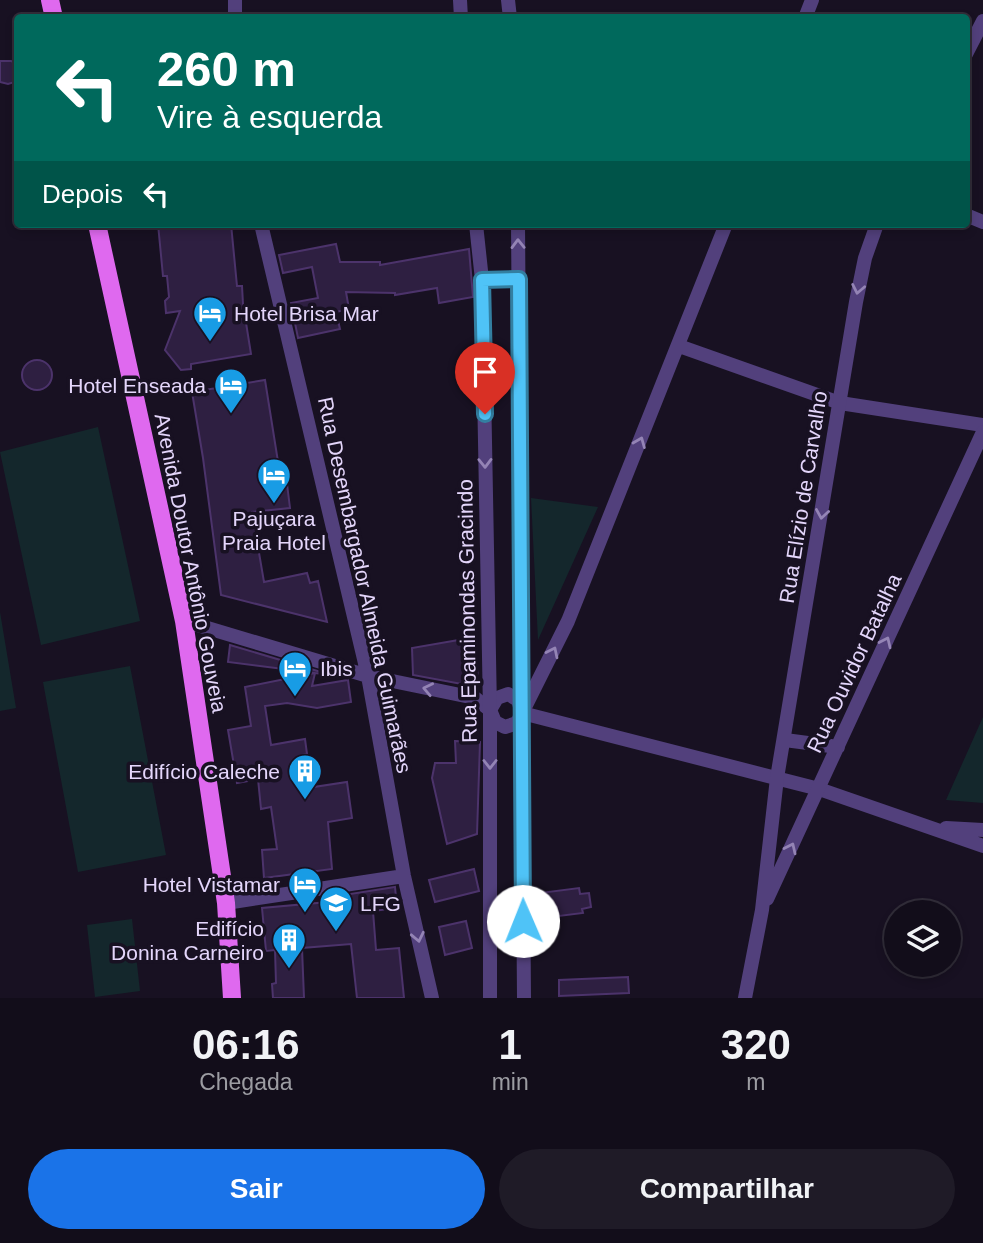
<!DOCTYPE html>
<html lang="pt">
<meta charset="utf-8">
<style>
:root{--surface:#120d1a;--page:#1f1b27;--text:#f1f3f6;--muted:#9c9ca2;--line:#312d39;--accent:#1a73e8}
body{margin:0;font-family:Arial,sans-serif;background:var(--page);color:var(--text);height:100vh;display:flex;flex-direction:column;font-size:26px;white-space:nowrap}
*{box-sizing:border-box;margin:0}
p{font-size:23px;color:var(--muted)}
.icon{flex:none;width:38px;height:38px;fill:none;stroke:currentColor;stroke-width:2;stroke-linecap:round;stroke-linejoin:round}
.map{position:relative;height:998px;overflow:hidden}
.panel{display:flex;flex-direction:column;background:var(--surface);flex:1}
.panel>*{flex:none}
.banner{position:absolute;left:14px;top:14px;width:956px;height:214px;border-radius:7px;box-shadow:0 4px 10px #0003,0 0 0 2px var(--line);background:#00695c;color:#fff;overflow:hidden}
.tools{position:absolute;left:884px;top:900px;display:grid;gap:14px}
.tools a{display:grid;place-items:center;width:77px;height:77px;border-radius:50%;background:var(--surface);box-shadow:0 4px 10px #0003,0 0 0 2px var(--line);font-size:35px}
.pin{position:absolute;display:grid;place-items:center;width:60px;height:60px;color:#fff;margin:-72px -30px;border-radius:50% 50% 50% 0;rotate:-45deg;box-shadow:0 0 7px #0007}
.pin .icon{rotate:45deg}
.me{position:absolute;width:77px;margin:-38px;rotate:359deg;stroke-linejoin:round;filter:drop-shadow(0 0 5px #0008)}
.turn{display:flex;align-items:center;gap:24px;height:147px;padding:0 28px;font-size:32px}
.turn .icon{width:91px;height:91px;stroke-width:2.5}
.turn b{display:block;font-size:49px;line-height:60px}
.then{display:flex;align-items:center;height:66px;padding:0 28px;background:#0003;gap:14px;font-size:26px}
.eta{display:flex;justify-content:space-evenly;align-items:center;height:119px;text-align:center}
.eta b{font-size:42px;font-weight:800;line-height:49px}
.primary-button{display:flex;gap:14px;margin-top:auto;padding:14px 28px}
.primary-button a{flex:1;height:80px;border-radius:42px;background:var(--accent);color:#fff;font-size:28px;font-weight:800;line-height:80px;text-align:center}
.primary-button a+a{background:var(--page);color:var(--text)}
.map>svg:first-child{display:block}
.green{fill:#14272c}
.building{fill:#2e1f41;stroke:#4c336b;stroke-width:2}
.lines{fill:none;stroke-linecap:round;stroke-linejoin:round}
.minor{stroke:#52407c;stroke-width:14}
.tertiary{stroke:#52407c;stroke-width:14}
.primary{stroke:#df69ef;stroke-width:18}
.oneway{stroke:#9484b5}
.route-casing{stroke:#337fa1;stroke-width:18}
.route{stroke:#4fc3f7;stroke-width:12}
.labels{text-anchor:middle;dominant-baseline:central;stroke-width:7;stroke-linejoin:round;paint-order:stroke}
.poi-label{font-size:21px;fill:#e4d6fb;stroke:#181122;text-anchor:end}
.street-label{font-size:21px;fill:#e4d6fb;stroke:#181122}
</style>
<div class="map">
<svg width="983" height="998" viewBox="0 0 983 998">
<rect width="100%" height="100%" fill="#181122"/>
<path class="green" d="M98,427L140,621L41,645L0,452Z
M531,498L598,507L538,640Z
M0,612L16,708L0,711Z
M130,666L166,855L78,872L43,682Z
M983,717V803L946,800Z
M132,919L140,991L95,997L87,925Z"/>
<path class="building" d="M0,61H11L18,65V78L15,82L8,84L0,82Z
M158,224H231L237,286H242L243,304L251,354L191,364V369L181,370L165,350L180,311L166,313L165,301L169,297L167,276H163Z
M336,244L340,262H380V265L469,249L473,297L439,303L437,288L395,295V293L346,292L349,309L336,312L340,329L298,338L291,303L318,298L312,267L283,273L279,255Z
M22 375a15 15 0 1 1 30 0a15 15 0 1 1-30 0Z
M265,380L279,468H285L290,508L252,512L264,582L307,573L310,583L318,581L327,622L221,595L203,458L192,392Z
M476,637L478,687L413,675L412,648Z
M230,645L331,675L315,673L312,686L348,680L351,702L317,708L287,703L265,706L271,745L305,739L307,754L302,755L307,788L347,782L352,818L328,822L332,869L264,878L262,850L277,849L271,807L261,809L258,779L237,783L228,730L251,726L245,687L315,673L228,662Z
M455,741L480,742L477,834L447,844L432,778L435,763H456Z
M474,869L479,891L435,902L429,880Z
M395,887L397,908L373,911L376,950L399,948L404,998H357L351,944L302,948L304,998H273L272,984L276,983L275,950L266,951L262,908L350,900V894Z
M579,888L580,894L589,893L591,907L582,909L583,913L543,918L540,893Z
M466,921L472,948L445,955L439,927Z
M628,977L629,993L559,996V980Z"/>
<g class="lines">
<path class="minor" d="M235,0V18
M805,18L812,0
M261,224L368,676L404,876L432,998
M679,346L840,403L983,425
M184,621L368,676L475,698L490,710L497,698L508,694L518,700L522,713
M490,710L495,722L505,727L517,723L568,621L726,224
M522,713L819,789L983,846
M946,828L983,830
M226,903L404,876"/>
<path class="tertiary" d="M460,0L461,18
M508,0L510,18
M966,54L983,21
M966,215L983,222
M476,224L482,280L490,710V998
M518,224L524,998
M482,280L519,279
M785,740L838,747
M767,899L983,432
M745,998L762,910L777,778L856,302L865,258L877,224"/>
<path class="primary" d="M50,0L54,18
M97,224L184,621L226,903L232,998"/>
</g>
<defs><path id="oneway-chevron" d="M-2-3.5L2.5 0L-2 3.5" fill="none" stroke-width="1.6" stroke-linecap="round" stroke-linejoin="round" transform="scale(1.75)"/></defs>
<g class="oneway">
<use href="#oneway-chevron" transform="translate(518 244) rotate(-91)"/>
<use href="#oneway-chevron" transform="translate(858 289) rotate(101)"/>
<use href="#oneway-chevron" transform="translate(640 442) rotate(-68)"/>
<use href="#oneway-chevron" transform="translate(485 463) rotate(89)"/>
<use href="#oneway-chevron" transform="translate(822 514) rotate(99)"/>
<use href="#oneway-chevron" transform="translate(886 642) rotate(-65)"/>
<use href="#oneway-chevron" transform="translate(553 652) rotate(-64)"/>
<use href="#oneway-chevron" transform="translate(428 689) rotate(-168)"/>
<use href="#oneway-chevron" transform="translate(490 764) rotate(90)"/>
<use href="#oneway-chevron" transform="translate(791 848) rotate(-65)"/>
<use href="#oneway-chevron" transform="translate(418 937) rotate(78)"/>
</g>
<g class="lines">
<g class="route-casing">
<path id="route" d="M485,414L482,280L519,279L523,921"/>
</g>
<use href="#route" class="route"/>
</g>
<defs>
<g id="hotel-pin" transform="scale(1.75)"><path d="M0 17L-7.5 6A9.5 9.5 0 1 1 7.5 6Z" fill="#189ce5" stroke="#181122"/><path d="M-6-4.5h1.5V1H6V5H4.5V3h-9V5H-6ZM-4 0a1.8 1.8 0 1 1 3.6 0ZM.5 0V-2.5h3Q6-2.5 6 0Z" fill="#fff"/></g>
<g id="building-pin" transform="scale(1.75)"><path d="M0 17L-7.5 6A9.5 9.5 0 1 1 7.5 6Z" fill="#189ce5" stroke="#181122"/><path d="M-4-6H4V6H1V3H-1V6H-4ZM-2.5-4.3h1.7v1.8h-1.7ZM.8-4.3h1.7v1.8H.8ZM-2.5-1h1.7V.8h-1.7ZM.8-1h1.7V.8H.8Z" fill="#fff"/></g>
<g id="school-pin" transform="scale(1.75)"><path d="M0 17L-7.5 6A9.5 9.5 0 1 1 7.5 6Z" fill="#189ce5" stroke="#181122"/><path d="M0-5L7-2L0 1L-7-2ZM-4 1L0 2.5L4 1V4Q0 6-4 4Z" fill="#fff"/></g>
</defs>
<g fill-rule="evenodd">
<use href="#hotel-pin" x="210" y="313"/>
<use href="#hotel-pin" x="231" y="385"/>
<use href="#hotel-pin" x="274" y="475"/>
<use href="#hotel-pin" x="295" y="668"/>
<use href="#building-pin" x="305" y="771"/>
<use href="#hotel-pin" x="305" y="884"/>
<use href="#school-pin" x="336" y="903"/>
<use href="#building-pin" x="289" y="940"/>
</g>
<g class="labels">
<g class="poi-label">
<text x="234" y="313" text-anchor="start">Hotel Brisa Mar</text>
<text x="206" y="385">Hotel Enseada</text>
<text x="274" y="518" text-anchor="middle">Pajuçara<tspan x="274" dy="24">Praia Hotel</tspan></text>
<text x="320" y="668" text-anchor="start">Ibis</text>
<text x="280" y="771">Edifício Caleche</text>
<text x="280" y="884">Hotel Vistamar</text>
<text x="360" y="903" text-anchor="start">LFG</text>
<text x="264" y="928">Edifício<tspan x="264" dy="24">Donina Carneiro</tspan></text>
</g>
<g class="street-label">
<text transform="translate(803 497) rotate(-81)">Rua Elízio de Carvalho</text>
<text transform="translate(191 563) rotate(79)">Avenida Doutor Antônio Gouveia</text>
<text transform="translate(365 585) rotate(78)">Rua Desembargador Almeida Guimarães</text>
<text transform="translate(467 611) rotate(-91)">Rua Epaminondas Gracindo</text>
<text transform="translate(854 663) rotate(-65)">Rua Ouvidor Batalha</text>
</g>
</g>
</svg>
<div class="tools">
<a><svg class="icon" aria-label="layers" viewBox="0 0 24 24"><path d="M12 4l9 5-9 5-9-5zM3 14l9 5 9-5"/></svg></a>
</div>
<div class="pin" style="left:485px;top:414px;background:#d93025"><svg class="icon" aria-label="arrive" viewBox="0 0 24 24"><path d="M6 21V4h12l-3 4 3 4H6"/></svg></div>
<svg class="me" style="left:523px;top:921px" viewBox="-20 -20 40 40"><circle r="19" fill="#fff"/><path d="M0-13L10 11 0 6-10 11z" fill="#4fc3f7"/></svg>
<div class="banner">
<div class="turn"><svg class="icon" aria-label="left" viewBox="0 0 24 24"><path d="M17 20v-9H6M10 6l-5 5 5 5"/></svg><div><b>260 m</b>Vire à esquerda</div></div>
<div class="then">Depois<svg class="icon" aria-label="left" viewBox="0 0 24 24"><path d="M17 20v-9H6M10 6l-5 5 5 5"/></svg></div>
</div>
</div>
<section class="panel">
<div class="eta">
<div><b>06:16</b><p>Chegada</p></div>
<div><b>1</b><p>min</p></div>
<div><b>320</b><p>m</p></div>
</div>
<div class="primary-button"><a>Sair</a><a>Compartilhar</a></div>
</section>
